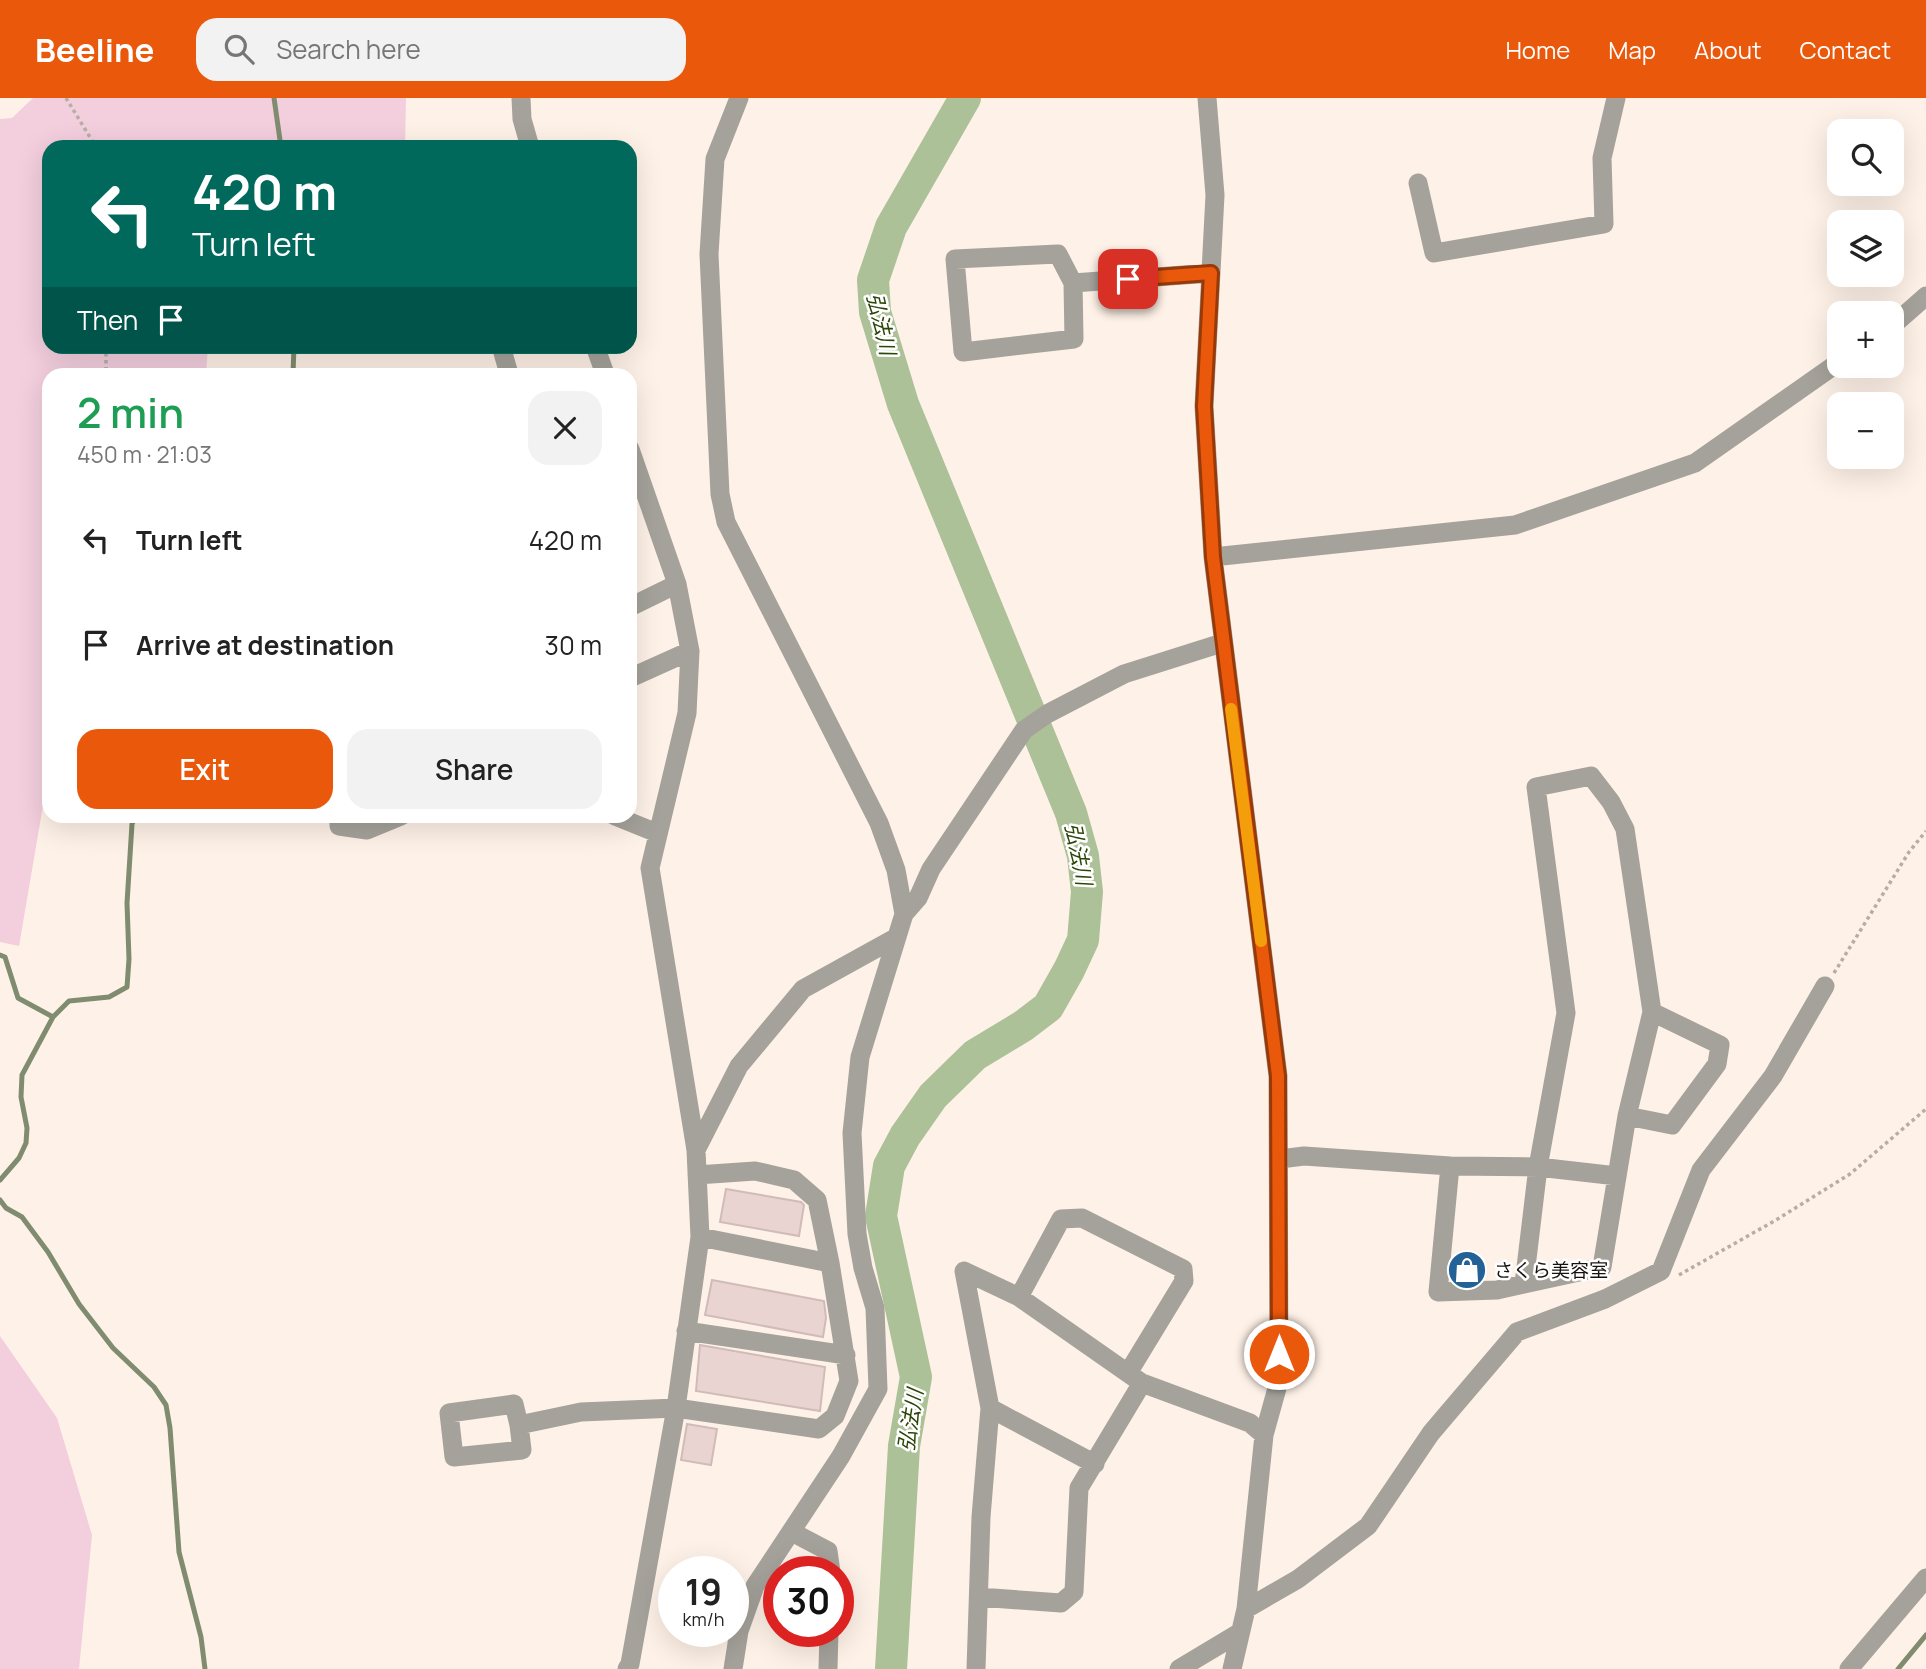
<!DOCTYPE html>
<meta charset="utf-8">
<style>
:root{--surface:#fff;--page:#f2f2f2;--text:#222;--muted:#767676;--accent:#ea580c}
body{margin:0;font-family:Manrope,"Noto Sans JP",sans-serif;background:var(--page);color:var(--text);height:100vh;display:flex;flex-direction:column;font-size:26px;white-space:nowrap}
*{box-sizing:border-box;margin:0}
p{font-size:23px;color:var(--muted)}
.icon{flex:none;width:38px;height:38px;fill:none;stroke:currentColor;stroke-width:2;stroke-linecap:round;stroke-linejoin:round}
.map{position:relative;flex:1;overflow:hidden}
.panel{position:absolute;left:42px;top:270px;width:595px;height:455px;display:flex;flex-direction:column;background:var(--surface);border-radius:21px;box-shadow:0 7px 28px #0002}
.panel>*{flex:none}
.hud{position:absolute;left:42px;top:42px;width:595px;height:214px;border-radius:21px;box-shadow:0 7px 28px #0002;background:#00695c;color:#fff;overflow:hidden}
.buttons{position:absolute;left:1827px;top:21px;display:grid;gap:14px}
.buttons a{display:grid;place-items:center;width:77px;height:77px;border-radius:14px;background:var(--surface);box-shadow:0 7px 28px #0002;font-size:35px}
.speed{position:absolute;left:658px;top:1458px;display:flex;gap:14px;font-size:35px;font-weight:700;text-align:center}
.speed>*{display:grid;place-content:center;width:91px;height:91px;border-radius:50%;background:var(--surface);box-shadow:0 7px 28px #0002;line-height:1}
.speed small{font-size:18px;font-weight:400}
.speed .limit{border:10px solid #d22;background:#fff;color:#111}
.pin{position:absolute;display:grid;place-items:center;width:60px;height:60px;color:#fff;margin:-30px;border-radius:14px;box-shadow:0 4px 10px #0006}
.me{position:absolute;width:77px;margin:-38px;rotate:0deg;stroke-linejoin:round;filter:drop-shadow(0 0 5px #0008)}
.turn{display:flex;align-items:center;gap:24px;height:147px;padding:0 35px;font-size:32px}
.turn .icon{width:91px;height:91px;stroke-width:2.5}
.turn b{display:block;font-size:49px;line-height:60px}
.then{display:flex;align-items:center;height:66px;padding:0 35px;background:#0003;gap:14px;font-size:26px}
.round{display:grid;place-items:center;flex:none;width:74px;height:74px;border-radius:21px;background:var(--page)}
.headline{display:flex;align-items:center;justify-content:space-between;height:119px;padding:0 35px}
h1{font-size:42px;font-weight:600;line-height:52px;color:#1e9e55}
.button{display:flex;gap:14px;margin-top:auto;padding:14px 35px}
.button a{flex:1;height:80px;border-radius:21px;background:var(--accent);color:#fff;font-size:28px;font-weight:600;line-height:80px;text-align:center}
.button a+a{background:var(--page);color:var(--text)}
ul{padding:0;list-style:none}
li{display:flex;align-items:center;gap:21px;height:105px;padding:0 35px}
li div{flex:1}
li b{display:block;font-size:26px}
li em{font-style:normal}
header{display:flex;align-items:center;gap:42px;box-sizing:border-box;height:98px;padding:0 35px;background:var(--accent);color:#fff}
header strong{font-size:33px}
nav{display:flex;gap:38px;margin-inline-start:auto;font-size:24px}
.search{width:490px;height:63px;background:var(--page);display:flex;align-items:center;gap:18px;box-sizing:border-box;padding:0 24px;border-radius:21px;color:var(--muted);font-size:26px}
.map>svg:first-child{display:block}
.green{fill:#f3cedd}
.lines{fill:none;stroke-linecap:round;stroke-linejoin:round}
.stream{stroke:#808c6f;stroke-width:5}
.river{stroke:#acc198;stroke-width:32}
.building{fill:#ead4d1;stroke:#d1bbb9;stroke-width:2}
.path{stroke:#b8ada5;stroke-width:3.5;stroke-dasharray:3.5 3.5;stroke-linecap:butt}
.minor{stroke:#a4a29a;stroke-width:19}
.route-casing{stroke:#983908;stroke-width:18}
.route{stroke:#ea580c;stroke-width:12}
.slow{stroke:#f59e0b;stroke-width:12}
.labels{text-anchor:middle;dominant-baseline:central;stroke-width:5;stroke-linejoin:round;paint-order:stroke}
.poi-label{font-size:19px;fill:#18120e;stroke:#fff;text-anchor:start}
.water-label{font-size:21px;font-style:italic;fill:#2c4608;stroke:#fff}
</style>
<header>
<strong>Beeline</strong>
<div class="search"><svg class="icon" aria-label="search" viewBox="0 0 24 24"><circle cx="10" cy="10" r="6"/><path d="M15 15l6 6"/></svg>Search here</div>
<nav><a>Home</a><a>Map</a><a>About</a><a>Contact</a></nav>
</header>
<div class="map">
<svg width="1926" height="1571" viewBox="0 0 1926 1571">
<rect width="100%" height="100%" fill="#fef1e7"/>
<path class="green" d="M33,0H406L405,49H49V248L208,249L206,276H49V685L46,690L19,848L0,844V21L12,20Z
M0,1238L57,1320L92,1437L79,1571H0Z"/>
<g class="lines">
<path class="stream" d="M274,0L281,49
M293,276L294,248
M0,857L5,859L18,900L53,919
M0,1082L19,1060L26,1045L27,1030L21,999L22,977L53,919L69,903L109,899L127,889L129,861L127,805L132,726L136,718
M0,1102L6,1110L22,1119L48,1154L79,1206L113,1250L154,1289L166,1307L170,1330L179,1454L201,1539L205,1571
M1898,1571L1926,1537"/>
<path class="river" d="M891,1571L904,1348L916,1279L881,1118L889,1068L905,1038L933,998L975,957L1023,928L1048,909L1069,872L1083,842L1087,794L1083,758L1071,715L903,306L875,214L873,182L891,129L965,0"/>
</g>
<path class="building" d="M726,1091L801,1104L804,1107L799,1138L720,1124Z
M712,1182L824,1203L826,1220L823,1239L705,1217Z
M700,1247L825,1269L820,1313L696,1293Z
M687,1326L717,1331L711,1367L681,1362Z"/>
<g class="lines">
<path class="path" d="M66,0L96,49
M106,248V276
M198,718H199
M1834,875L1909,754L1926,733
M1679,1177L1776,1122L1850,1076L1926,1011"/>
<path class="minor" d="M521,0L522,21L530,49
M1207,0L1215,97L1204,308L1213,459L1278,978L1279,1283L1264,1337L1246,1511L1232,1571
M1418,85L1434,155L1604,126L1602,60L1616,0
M1073,185L1058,156L955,161L963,254L1074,241L1073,185L1211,175
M1892,228L1926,198
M501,248L509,276
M595,248L605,276
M1213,459L1515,427L1695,365L1839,264
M630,509L677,486
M630,580L690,553
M339,718V728L367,732L401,718
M615,718L657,735
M904,816L918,800L931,771L1024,632L1047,616L1124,576L1222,545
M1627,1018L1672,1027L1717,966L1720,947L1652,914
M696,1052L739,968L803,891L897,839
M1280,1061L1304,1058L1450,1068L1538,1069L1566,915L1536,689L1591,678L1611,704L1625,731L1652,914L1627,1018L1602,1169L1524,1186L1538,1069L1617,1078
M1450,1068L1438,1194L1497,1192L1524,1186
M700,1139L830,1165
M1019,1199L1061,1121L1082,1120L1183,1171L1184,1183L1128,1275
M686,1233L846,1257
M990,1310L1095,1366
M519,1327L514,1306L449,1315L454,1359L522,1352L519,1327L581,1314L676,1310L819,1331L835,1318L849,1283L830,1165L817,1102L794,1082L755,1073L697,1077
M792,1434L828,1453L831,1474
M979,1499L1061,1505L1074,1494L1079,1390L1142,1285
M1246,1511L1298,1481L1368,1428L1431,1335L1517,1234L1605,1201L1661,1173L1701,1072L1773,978L1825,888
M627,1571L630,1566L676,1310L700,1139L696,1052L650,770L687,615L690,553L677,486L630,351
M733,1571L739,1533L755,1488L841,1358L878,1291L875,1210L863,1170L857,1136L852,1035L860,959L904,816L896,772L879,725L726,424L720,396L709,156L715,61L739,0
M828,1571L829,1533
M976,1571L981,1419L990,1310L964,1173L1019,1199L1142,1285L1250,1325L1264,1337
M1179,1571L1239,1535
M1849,1571L1926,1480"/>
</g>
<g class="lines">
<g class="route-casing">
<path id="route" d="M1128,181L1211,175L1204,308L1213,459L1278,978L1279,1256"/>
</g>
<use href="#route" class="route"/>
<path class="slow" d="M1231,611L1261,843"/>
</g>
<defs>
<g id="shop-disc" transform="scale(2.0125)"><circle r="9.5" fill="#236197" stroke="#fff"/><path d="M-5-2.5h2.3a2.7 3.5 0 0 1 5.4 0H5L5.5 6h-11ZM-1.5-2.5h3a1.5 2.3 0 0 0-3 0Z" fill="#fff"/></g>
</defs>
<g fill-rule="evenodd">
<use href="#shop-disc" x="1467" y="1172"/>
</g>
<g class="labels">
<g class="poi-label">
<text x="1494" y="1172">さくら美容室</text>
</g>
<g class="water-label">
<text transform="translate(882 226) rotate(77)">弘法川</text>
<text transform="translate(1079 756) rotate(79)">弘法川</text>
<text transform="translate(910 1322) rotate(-81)">弘法川</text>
</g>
</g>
</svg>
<div class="buttons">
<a><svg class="icon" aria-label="search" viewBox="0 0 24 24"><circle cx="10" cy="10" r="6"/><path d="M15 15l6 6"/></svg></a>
<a><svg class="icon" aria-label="layers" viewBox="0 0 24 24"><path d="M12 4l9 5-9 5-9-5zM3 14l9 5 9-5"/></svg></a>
<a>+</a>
<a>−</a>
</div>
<div class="speed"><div>19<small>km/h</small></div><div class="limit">30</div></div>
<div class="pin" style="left:1128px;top:181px;background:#d93025"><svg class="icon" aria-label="arrive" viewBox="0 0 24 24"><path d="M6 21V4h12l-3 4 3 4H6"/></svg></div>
<svg class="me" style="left:1279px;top:1256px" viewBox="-20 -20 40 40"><circle r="17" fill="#ea580c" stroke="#fff" stroke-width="3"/><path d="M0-11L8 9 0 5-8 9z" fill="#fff"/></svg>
<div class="hud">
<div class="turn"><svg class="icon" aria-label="left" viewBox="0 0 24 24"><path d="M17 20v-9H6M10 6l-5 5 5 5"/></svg><div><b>420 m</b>Turn left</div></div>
<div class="then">Then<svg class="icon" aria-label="arrive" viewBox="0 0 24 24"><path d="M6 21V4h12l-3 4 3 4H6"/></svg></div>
</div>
<section class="panel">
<div class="headline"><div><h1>2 min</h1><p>450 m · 21:03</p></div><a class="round"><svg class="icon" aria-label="close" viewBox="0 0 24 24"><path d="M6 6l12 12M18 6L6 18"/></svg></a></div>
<ul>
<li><svg class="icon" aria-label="left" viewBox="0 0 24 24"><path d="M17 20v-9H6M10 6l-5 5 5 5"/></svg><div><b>Turn left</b></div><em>420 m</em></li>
<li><svg class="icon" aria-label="arrive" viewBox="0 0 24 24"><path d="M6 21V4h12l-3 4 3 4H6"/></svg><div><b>Arrive at destination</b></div><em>30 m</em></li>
</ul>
<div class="button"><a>Exit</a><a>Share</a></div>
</section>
</div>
